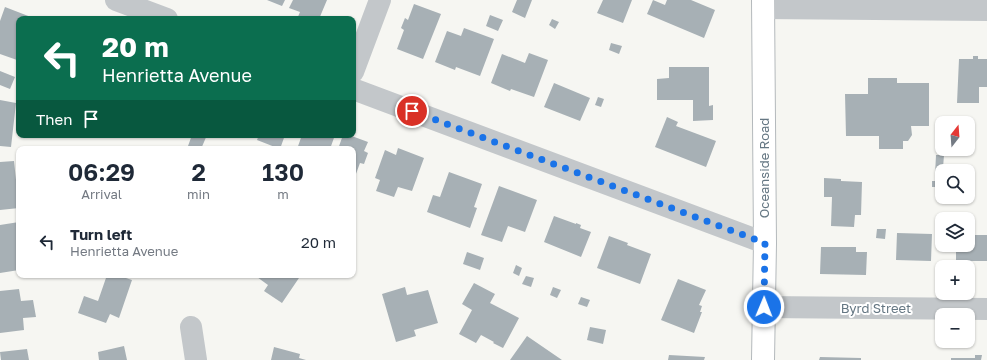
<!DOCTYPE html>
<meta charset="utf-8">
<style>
:root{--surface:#fff;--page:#f2f2f3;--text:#1f2937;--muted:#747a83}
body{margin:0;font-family:"Golos Text",sans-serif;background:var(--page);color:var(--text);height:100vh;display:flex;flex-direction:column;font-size:15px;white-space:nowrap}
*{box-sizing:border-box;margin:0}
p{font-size:13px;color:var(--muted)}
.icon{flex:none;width:22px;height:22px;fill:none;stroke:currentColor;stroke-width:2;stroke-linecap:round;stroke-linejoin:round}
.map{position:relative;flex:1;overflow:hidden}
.side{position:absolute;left:16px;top:146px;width:340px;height:132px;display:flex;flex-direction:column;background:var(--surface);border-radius:8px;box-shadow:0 1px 3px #0004}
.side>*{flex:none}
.hud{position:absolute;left:16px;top:16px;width:340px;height:122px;border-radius:8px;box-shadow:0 1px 3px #0004;background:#0b6e4f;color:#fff;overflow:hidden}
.needle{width:26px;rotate:17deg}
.tools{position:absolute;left:935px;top:116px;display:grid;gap:8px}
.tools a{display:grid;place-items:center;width:40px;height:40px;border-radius:8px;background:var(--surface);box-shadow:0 1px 3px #0004;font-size:20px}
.pin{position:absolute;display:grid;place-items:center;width:34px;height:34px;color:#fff;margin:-17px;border:2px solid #fff;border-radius:50%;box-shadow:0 1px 4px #0007}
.me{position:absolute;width:44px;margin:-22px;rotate:1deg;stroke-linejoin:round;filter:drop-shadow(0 0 3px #0008)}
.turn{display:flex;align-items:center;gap:14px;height:84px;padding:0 20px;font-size:18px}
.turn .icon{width:52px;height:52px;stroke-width:2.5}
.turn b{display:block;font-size:28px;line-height:34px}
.then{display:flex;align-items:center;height:38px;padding:0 20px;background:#0003;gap:8px;font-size:15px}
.eta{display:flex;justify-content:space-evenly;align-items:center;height:68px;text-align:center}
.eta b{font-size:24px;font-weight:600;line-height:28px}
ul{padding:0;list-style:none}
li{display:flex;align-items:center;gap:12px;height:56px;padding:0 20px}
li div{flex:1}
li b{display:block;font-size:15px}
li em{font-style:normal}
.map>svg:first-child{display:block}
.building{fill:#a7b0b5}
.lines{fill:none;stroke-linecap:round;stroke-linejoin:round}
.major-casing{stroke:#b4b9bc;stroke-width:24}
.minor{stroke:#c3c7ca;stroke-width:22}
.major{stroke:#fff;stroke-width:22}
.route{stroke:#1a73e8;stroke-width:7;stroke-dasharray:0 12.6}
.labels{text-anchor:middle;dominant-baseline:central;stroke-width:4;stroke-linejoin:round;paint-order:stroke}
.street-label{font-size:13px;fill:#657783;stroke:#fff}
</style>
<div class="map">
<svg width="987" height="360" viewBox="0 0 987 360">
<rect width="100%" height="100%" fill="#f6f6f2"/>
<path class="building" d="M267,0H285L282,6Z
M293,0H327L319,19H297L300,12L289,8Z
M517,0H532L525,18L512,12Z
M603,0H632L623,23L597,13Z
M653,0L665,5L667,0H691L715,10L704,38L647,14Z
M414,4L441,14L423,59L397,49L404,30L401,28L405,18L408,20Z
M5,7L36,19H19V56L17,60L0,54V21Z
M490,15L503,20L498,31L486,26Z
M552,19L559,22L555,29L549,25Z
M464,28L494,39L480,76L456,67L455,70L435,62L447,31L461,36Z
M611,43L622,46L619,54L609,50Z
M529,53L548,60L534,97L511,89L510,91L491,83L502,54L525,63Z
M973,56H978V59H987V87H979V103H957L959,59H973Z
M669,67H709V106L713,105V120L693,121V100H657V79L669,78Z
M0,71L15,77L10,89L0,85Z
M868,78H897V83H929V126H911L912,135L908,141H903V149H879V136H846L845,94H868Z
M554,83L590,98L580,121L544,107Z
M598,97L604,99L601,107L595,105Z
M0,100L16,103L11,147L0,146Z
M667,117L678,122L676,126L716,141L706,167L655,147Z
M192,135H207L201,149H196L188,146Z
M259,135H285L280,149L257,140Z
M302,135H335L330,149H297Z
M343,135H349L368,142L364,151L368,153L364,164L360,163L353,182V149H338Z
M398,148L424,158L412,191L398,187L394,197L376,191L380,180L375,178L385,150L396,155Z
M936,155H944L943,168H945V171H942V175H935Z
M14,161L19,208L0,210V162Z
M449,172L482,184L474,207L477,208L470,228L427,212L433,195L440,197Z
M824,178L841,179V181L862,182L861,215H855L854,227L831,226L832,197H824Z
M932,181H942V187H932Z
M499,186L537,200L525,232L508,226L502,242L481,235Z
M554,216L576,224V223L581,225L580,228L591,232L581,257L544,242Z
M19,222V270L0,273V225Z
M877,229H886L885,239L876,238Z
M897,233L932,234L931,261L896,260Z
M968,235H987V261H956V245H968Z
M609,236L628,243L627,245L651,254L640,284L597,268Z
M821,247H856V252H867L866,275L820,274Z
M467,252L484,258L480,270L463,264Z
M516,265L522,268L519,276L513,273Z
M107,275H117L132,280L119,318L110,314L106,323L78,313L84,296L98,301Z
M251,275H301L282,303L264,291L268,285L257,277L256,278Z
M526,276L534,278L531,287L522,284Z
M678,279L706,290L699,305L702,306L700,312H702L694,333L661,320Z
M474,283L495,294L490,303L519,318L503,348L493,343L494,342L481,335L476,343L459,334L472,310L462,304Z
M405,287L407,295L428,290L438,323L414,330L416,336L396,342L382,294Z
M553,287L561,290L557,298L550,295Z
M19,289L21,301L33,300L36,317L23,318L24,330L0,333V291Z
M581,297L590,300L587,307L578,304Z
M590,327L606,330L603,344L587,340Z
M527,336L562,360H510Z
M124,346L127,360H99L98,352Z
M274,347L300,354L299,358L306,360H271Z
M27,349L29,360H1L0,352Z
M669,355L705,357L704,360H668Z
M975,355H982L981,360H951V358H975Z
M820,357L861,358V360H819Z"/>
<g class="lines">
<g class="major-casing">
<path id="major" d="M763,360L765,243L763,0"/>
</g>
<path class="minor" d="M116,0L167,19
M763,8L987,10
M353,72L380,0
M353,89L765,243
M764,307L987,309
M191,327L196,360"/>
<use href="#major" class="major"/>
</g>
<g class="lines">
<path class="route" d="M412,111L765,243L764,307"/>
</g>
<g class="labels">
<g class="street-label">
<text transform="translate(764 168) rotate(-90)">Oceanside Road</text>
<text x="876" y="308">Byrd Street</text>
</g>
</g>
</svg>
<div class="tools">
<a><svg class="needle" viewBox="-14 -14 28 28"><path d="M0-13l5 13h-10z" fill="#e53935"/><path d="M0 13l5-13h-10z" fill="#747a83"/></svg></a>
<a><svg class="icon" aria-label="search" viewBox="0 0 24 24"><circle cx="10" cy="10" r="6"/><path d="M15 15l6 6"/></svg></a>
<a><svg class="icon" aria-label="layers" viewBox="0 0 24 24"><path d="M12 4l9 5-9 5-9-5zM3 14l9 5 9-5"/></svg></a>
<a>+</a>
<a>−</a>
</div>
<div class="pin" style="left:412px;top:111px;background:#d93025"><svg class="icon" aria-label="arrive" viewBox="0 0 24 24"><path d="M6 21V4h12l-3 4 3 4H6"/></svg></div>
<svg class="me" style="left:764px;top:307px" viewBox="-20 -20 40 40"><circle r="17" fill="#1a73e8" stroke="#fff" stroke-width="3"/><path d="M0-11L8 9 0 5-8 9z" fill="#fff"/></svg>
<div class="hud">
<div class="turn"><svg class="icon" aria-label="left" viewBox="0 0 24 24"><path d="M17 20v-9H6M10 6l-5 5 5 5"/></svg><div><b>20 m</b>Henrietta Avenue</div></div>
<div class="then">Then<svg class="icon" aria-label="arrive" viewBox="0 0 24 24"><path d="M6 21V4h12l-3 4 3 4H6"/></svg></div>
</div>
<section class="side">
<div class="eta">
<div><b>06:29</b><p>Arrival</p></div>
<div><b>2</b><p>min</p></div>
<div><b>130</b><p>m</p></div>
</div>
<ul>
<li><svg class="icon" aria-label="left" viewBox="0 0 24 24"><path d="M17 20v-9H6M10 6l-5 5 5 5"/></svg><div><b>Turn left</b><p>Henrietta Avenue</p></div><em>20 m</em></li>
</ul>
</section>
</div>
